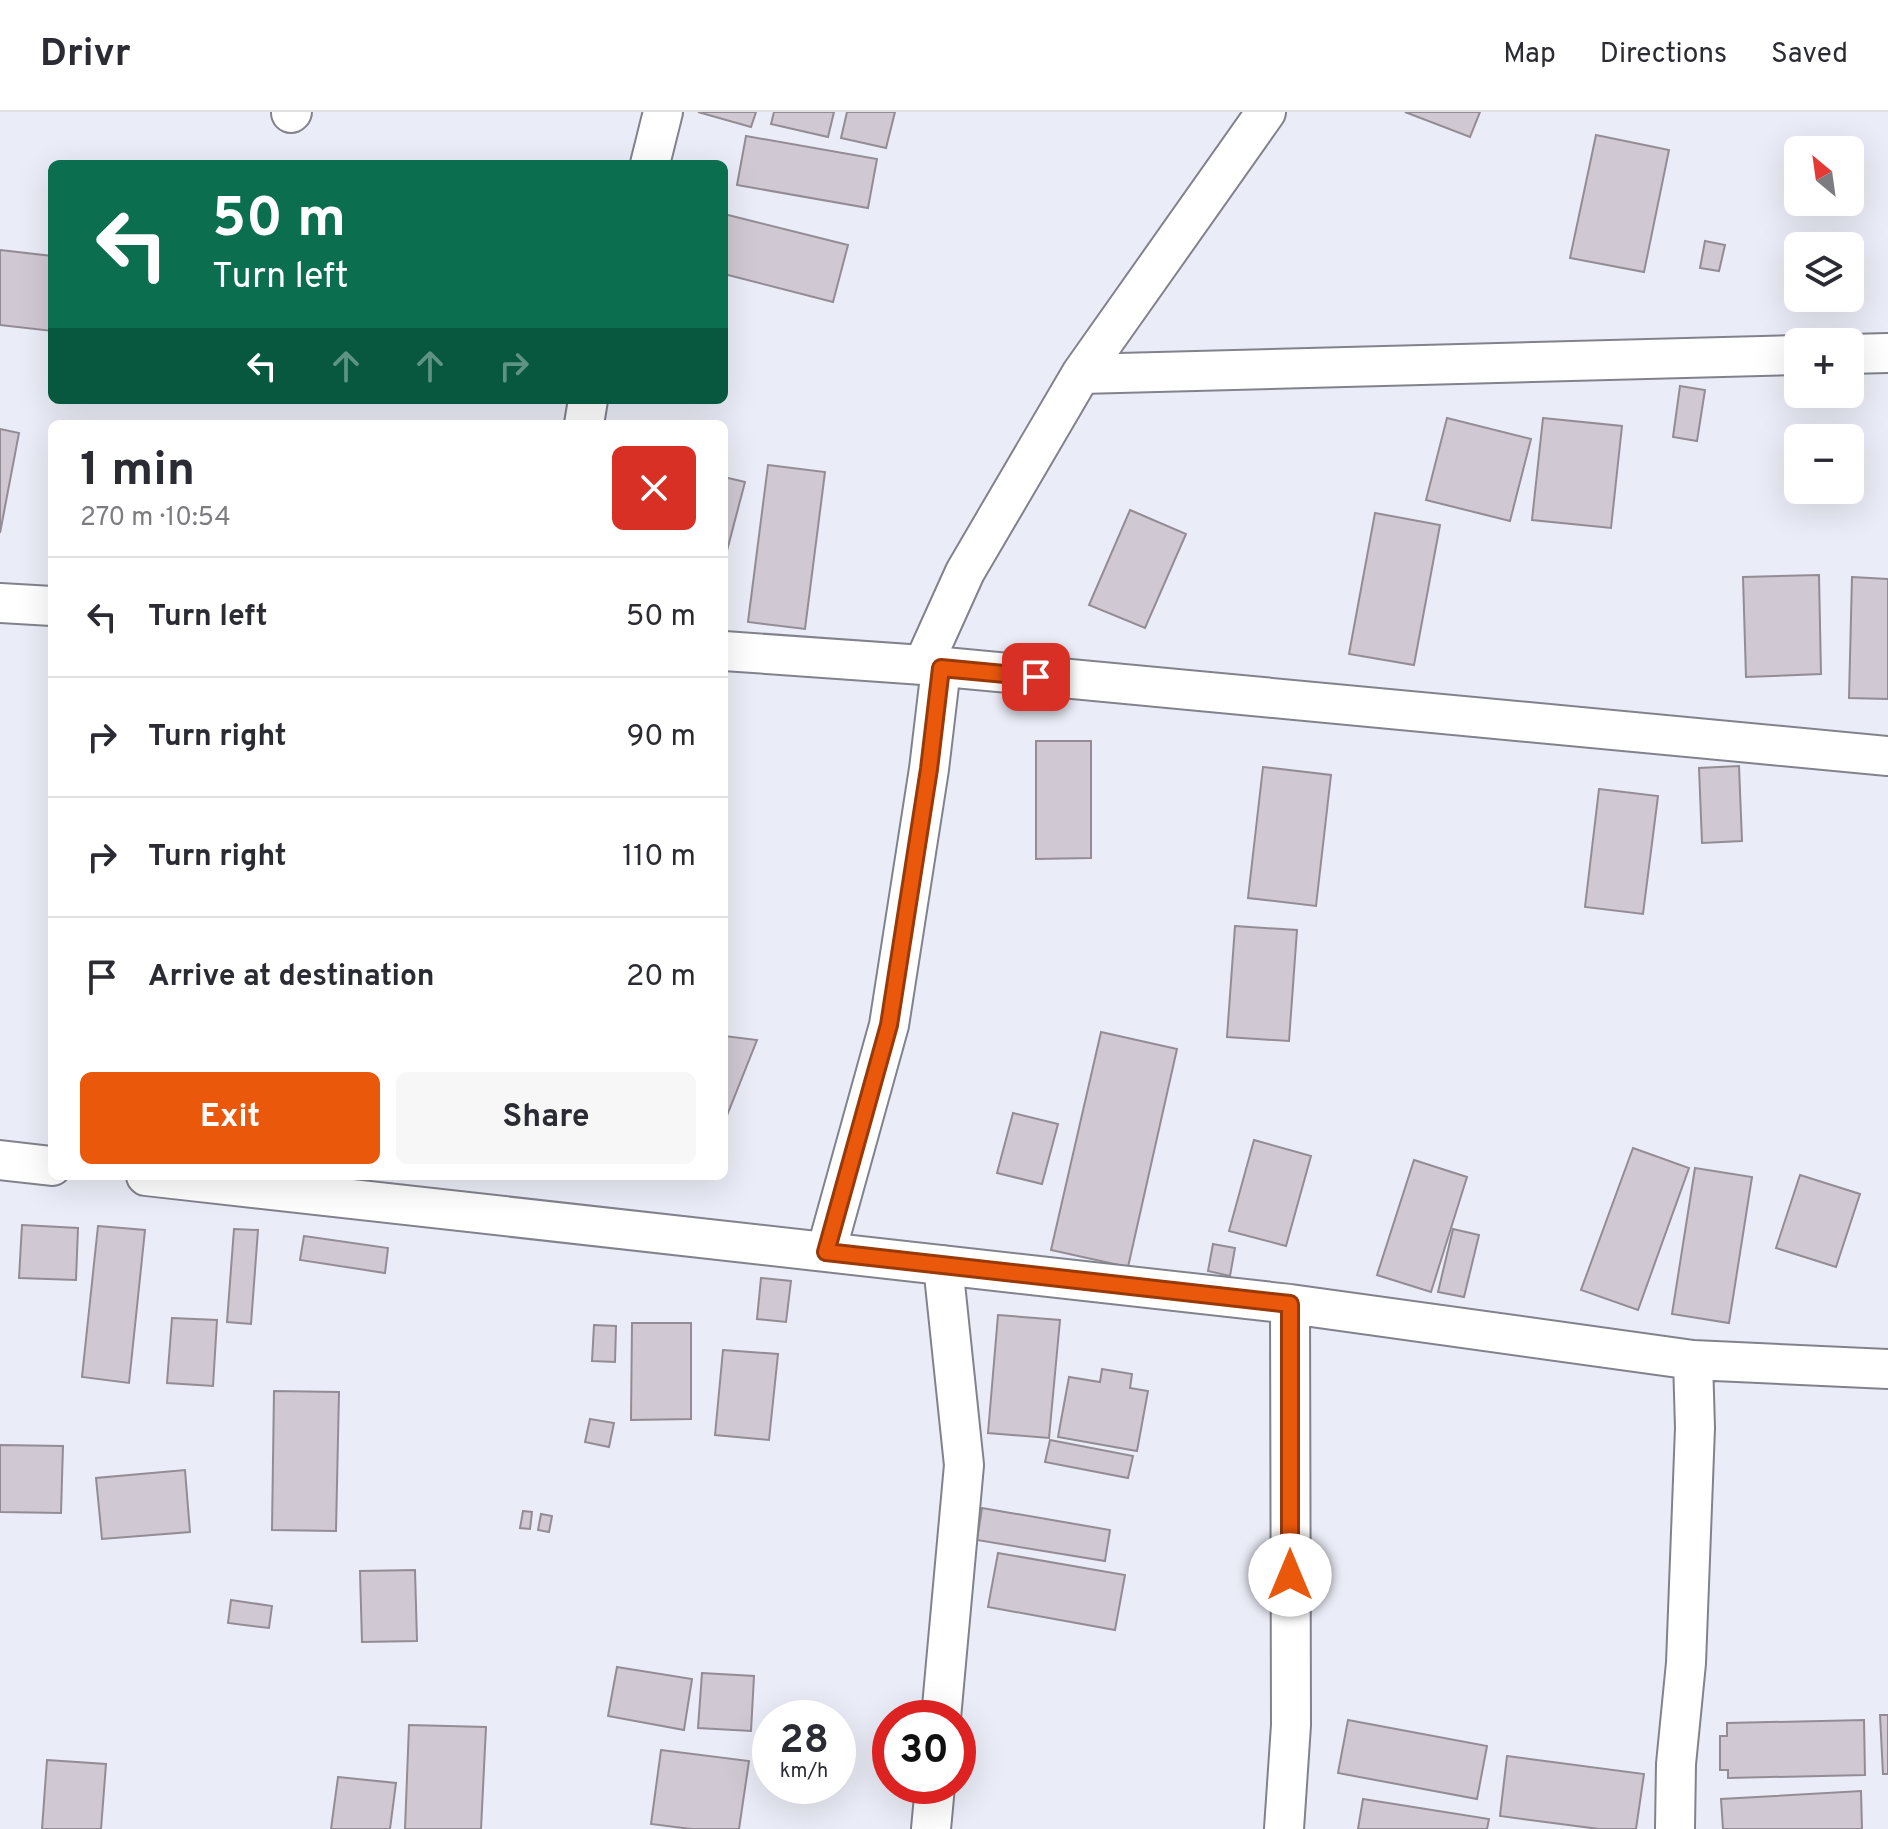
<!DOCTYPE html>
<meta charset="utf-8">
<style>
:root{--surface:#fff;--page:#f7f7f7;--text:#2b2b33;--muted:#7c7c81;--line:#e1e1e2;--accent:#ea580c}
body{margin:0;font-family:Overpass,sans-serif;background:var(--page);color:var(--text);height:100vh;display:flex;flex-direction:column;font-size:30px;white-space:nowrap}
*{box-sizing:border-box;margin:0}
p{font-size:26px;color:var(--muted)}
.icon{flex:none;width:44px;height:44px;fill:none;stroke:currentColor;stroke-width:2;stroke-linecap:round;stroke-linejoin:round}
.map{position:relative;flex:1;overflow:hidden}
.side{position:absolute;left:48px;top:308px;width:680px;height:760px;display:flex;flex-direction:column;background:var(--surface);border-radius:12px;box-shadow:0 8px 32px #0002}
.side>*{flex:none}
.top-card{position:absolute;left:48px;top:48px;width:680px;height:244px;border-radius:12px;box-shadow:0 8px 32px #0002;background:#0b6e4f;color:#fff;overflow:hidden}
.needle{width:52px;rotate:331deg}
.fabs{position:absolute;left:1784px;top:24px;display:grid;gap:16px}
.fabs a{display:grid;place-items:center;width:80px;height:80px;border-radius:12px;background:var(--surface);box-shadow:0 8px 32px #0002;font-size:40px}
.speed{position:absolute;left:752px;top:1588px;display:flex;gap:16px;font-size:40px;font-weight:700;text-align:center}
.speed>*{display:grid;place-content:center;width:104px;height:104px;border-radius:50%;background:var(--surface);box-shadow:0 8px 32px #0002;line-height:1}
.speed small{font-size:20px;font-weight:400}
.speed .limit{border:12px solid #d22;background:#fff;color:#111}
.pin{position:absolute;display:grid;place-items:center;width:68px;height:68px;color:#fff;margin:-34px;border-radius:16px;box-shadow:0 4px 12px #0006}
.me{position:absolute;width:88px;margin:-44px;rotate:0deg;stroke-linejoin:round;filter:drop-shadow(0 0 6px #0008)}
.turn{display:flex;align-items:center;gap:28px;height:168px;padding:0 32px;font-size:36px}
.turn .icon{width:104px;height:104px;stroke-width:2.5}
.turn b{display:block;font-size:56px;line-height:68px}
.lanes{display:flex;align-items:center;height:76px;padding:0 32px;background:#0003;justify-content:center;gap:40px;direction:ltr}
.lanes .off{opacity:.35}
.round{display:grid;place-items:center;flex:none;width:84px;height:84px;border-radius:12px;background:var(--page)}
.headline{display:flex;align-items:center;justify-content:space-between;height:136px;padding:0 32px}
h1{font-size:48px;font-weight:700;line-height:60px}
.primary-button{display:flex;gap:16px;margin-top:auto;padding:16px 32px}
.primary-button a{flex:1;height:92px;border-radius:12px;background:var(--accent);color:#fff;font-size:32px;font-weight:700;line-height:92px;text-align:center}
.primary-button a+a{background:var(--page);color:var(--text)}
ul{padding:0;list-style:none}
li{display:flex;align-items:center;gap:24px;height:120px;padding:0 32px;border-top:2px solid var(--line)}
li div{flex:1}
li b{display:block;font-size:30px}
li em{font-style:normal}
header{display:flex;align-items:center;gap:48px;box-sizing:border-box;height:112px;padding:0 40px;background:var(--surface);border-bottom:2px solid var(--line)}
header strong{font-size:38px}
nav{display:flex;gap:44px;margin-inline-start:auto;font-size:28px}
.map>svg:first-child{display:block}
.building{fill:#d0c9d3;stroke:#938c95;stroke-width:2}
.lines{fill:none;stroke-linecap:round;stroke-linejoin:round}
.street-casing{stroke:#80828c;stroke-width:42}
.street{stroke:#fff;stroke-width:38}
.route-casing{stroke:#983908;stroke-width:20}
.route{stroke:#ea580c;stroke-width:14}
</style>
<header>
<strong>Drivr</strong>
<nav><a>Map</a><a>Directions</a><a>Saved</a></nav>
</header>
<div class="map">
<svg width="1888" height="1717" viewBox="0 0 1888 1717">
<rect width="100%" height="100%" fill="#eaecf7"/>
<path class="building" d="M698,0H756L751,15Z
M774,0H834L828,25L771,12Z
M847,0H895L886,36L841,26Z
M1405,0H1480L1470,25Z
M1596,23L1669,38L1644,160L1570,146Z
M746,24L877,47L868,96L737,73Z
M724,102L848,133L833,190L724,162Z
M1705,129L1725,133L1719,159L1700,156Z
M0,138L52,144V219L0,213Z
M1680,274L1705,278L1697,329L1673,325Z
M1447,306L1531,327L1510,409L1426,388Z
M1543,306L1622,314L1611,416L1532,408Z
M0,317L19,321L0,421Z
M768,353L825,360L805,517L748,510Z
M724,365L745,370L724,450Z
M1130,398L1186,422L1145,516L1089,493Z
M1375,401L1440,413L1414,553L1349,542Z
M1819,463L1821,562L1746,565L1743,465Z
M1852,465L1888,467V587L1849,586Z
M1036,629H1091V746L1036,747Z
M1739,654L1742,729L1702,731L1699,656Z
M1263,655L1331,663L1316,794L1248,786Z
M1599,677L1658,684L1643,802L1585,795Z
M1235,814L1297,818L1289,929L1227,925Z
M1101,920L1177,937L1128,1155L1051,1138Z
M724,924L757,928L724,1011Z
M1013,1001L1058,1012L1042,1072L997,1061Z
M1254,1028L1311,1044L1286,1134L1229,1119Z
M1633,1036L1689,1056L1638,1198L1581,1178Z
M1414,1048L1467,1065L1431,1180L1377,1163Z
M1695,1056L1752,1065L1729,1211L1672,1202Z
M1800,1063L1860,1082L1836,1155L1776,1136Z
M22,1113L78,1116L76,1168L19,1166Z
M98,1114L145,1118L129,1271L82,1265Z
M234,1117L258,1118L251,1212L227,1210Z
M1453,1117L1479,1123L1464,1185L1438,1180Z
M304,1124L388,1136L385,1161L300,1148Z
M1213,1132L1235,1136L1230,1164L1208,1159Z
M761,1166L791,1169L786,1210L757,1207Z
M998,1203L1060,1208L1049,1326L988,1321Z
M172,1206L217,1208L213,1274L167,1271Z
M632,1211H691V1307L631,1308Z
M594,1213L616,1214L615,1250L592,1249Z
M723,1238L778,1242L769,1328L715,1323Z
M1102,1257L1132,1262L1130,1276L1148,1279L1137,1339L1058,1325L1069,1265L1100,1270Z
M274,1279L339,1280L336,1419L272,1418Z
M590,1307L614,1311L609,1335L585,1330Z
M1050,1328L1133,1344L1128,1366L1045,1350Z
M0,1333L63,1334L61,1401L0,1400Z
M185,1358L190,1420L102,1427L96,1366Z
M982,1396L1110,1418L1105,1449L977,1428Z
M523,1399L532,1400L530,1417L520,1416Z
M541,1402L552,1404L549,1420L538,1418Z
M998,1441L1125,1463L1115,1518L988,1495Z
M415,1458L417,1529L362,1530L360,1459Z
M231,1488L272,1494L269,1516L228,1511Z
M617,1555L692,1567L684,1618L608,1604Z
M702,1561L754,1564L751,1619L698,1616Z
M1880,1603H1888V1662H1883Z
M1348,1608L1487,1634L1477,1687L1338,1661Z
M1864,1608L1865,1663L1728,1666V1658H1720V1624H1727V1611Z
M409,1613L486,1615L481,1717H405Z
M661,1638L749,1649L739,1717H691L651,1712Z
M1507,1644L1644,1662L1636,1717H1599L1500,1704Z
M47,1648L106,1652L101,1717H42Z
M338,1665L396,1671L390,1717H331Z
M1861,1679L1862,1717H1723L1721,1687Z
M1363,1687L1489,1707L1487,1717H1358Z"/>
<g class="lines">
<g class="street-casing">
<path id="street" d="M291,1L292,0
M650,52L663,0
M1850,242L1888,241
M1081,262L1798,243
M584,312L588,288
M0,491L52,494
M724,539L923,553L1888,644
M923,553L965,460L1081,262L1266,0
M0,1048L52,1054
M146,1064L1290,1192L1693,1248L1888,1257
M826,1140L889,913L929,657L941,556
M941,1606L964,1353L943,1153
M931,1717L935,1674
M1284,1717L1291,1613L1290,1192
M1675,1717L1676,1652L1686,1551L1695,1316L1693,1248"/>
</g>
<use href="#street" class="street"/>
</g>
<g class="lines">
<g class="route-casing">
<path id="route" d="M1036,565L941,556L929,657L889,913L826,1140L1290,1192V1463"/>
</g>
<use href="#route" class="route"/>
</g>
</svg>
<div class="fabs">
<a><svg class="needle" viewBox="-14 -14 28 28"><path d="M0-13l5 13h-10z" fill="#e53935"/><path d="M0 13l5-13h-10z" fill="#7c7c81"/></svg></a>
<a><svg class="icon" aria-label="layers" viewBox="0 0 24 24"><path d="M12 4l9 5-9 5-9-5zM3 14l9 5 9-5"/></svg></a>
<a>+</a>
<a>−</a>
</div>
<div class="speed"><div>28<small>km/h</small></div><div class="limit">30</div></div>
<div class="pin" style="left:1036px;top:565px;background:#d93025"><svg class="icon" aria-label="arrive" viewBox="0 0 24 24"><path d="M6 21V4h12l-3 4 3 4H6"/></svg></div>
<svg class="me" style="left:1290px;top:1463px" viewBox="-20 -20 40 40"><circle r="19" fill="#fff"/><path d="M0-13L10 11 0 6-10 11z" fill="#ea580c"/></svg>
<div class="top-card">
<div class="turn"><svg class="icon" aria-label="left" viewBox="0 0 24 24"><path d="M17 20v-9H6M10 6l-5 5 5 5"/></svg><div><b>50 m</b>Turn left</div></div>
<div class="lanes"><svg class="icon" aria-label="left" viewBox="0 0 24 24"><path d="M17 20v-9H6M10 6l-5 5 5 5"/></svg><svg class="icon off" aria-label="ahead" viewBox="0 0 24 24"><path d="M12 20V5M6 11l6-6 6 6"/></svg><svg class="icon off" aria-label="ahead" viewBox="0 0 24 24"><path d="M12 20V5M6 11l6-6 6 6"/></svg><svg class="icon off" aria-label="right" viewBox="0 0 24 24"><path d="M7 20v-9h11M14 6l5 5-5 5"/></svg></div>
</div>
<section class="side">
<div class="headline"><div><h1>1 min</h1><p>270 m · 10:54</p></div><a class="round" style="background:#d93025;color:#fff"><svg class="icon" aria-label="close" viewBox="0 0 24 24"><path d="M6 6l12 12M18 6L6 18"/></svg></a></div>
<ul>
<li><svg class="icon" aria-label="left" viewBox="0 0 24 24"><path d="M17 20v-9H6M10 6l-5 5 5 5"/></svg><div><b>Turn left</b></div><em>50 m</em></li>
<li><svg class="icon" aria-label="right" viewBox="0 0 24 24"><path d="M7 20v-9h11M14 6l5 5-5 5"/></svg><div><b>Turn right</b></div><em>90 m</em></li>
<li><svg class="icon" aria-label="right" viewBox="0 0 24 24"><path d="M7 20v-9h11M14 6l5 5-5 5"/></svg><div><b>Turn right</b></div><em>110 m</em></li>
<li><svg class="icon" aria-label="arrive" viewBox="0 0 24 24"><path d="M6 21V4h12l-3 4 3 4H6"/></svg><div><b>Arrive at destination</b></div><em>20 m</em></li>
</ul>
<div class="primary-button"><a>Exit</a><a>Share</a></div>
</section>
</div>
